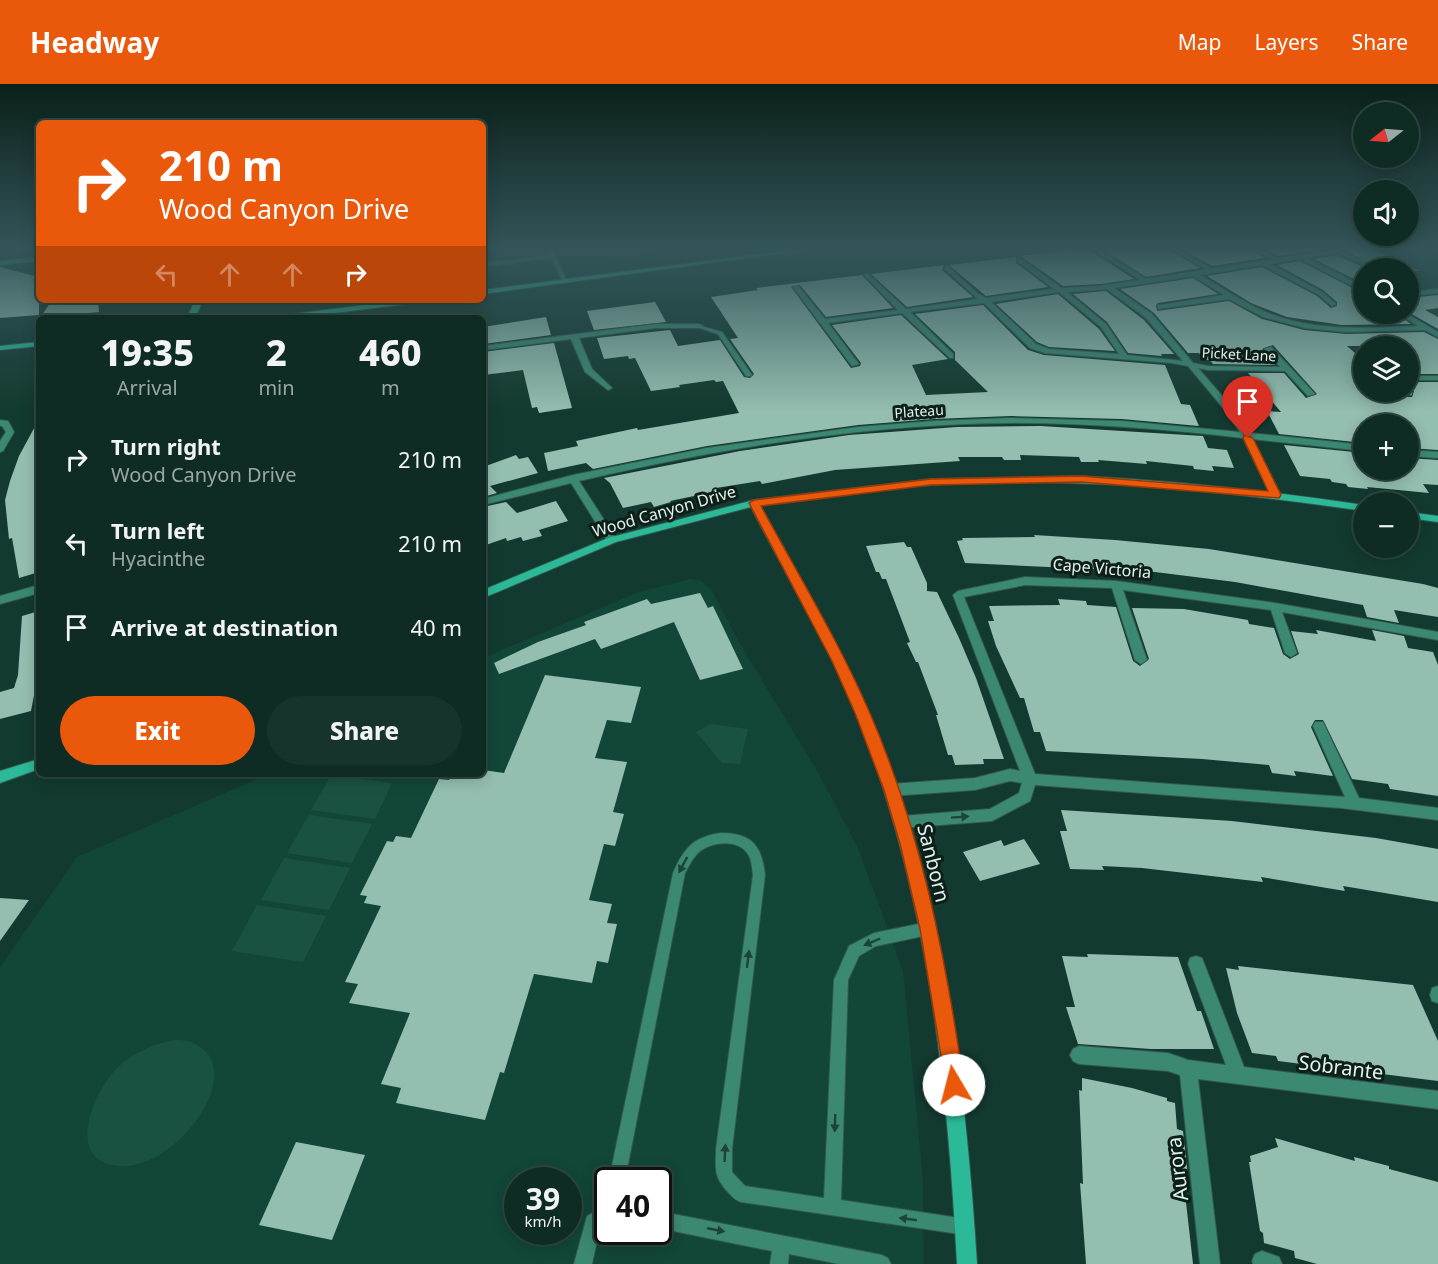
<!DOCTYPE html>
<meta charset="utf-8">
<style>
:root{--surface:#0e2c24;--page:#17342c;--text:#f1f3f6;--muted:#9ba7a6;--line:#2e4841;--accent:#ea580c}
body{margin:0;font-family:"Noto Sans",sans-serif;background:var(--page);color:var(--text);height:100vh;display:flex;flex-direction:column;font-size:22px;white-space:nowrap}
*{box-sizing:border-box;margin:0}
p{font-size:20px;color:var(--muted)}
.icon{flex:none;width:33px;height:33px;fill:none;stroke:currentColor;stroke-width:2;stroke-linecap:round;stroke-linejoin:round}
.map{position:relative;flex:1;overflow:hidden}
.drawer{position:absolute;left:36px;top:231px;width:450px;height:462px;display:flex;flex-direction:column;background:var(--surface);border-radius:9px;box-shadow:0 3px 15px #0003,0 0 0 2px var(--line)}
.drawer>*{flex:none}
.top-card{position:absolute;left:36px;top:36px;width:450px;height:183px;border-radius:9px;box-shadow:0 3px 15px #0003,0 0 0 2px var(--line);background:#ea580c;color:#fff;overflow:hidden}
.needle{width:39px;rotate:253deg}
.fabs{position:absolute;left:1353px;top:18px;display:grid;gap:12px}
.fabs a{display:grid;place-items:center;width:66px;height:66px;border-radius:50%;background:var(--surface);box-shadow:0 3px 15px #0003,0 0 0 2px var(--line);font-size:30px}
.speed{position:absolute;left:504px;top:1083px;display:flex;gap:12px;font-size:30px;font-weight:700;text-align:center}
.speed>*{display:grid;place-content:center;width:78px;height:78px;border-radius:50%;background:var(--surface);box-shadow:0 3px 15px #0003,0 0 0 2px var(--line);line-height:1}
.speed small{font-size:15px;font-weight:400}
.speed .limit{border:3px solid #111;border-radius:9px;background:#fff;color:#111}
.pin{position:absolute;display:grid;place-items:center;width:51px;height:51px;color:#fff;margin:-62px -26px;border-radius:50% 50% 50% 0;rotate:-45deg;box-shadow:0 0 6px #0007}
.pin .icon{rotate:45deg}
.me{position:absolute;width:66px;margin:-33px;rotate:352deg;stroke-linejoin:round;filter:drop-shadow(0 0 4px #0008)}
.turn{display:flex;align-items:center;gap:21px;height:126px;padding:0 24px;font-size:27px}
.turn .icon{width:78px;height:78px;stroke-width:2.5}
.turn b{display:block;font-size:42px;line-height:51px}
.lanes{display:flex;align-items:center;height:57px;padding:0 24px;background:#0003;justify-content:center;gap:30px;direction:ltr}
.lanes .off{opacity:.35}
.eta{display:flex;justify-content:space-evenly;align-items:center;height:102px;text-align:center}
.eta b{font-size:36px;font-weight:800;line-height:42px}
.action{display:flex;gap:12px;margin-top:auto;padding:12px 24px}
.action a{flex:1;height:69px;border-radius:36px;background:var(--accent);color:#fff;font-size:24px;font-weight:800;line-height:69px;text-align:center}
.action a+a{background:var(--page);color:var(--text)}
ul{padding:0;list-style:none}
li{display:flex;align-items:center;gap:18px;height:84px;padding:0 24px}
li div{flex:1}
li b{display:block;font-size:22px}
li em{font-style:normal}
header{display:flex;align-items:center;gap:36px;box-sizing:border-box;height:84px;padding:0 30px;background:var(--accent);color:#fff}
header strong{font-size:28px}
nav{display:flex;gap:33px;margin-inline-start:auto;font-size:21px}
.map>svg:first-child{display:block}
.built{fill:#124639;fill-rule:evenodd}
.green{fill:#195243}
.building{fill:#94beb0}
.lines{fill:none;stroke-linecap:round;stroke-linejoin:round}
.lane-casing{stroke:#33584e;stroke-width:2}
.street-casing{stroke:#33584e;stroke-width:2}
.secondary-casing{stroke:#33584e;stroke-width:2}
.lane{fill:#3c8973;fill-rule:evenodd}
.street{fill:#3c8973;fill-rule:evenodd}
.secondary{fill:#2bb998;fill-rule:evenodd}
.oneway{fill:#1e4338}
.route{fill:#ea580c;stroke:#983908;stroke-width:1.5}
.labels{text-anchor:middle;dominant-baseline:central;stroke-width:6;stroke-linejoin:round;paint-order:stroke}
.far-street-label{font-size:14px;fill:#def3eb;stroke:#0e1e19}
.street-label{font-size:16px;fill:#def3eb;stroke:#0e1e19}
.near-street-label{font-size:20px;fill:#def3eb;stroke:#0e1e19}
</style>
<header>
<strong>Headway</strong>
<nav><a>Map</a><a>Layers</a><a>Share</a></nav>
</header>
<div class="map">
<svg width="1438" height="1180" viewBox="0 0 1438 1180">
<rect width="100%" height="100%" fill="#133a30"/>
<path class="built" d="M483,163H715L483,191Z
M690,495L701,497L711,505L740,560L819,690L858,764L903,887L923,1096L924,1180H0V883L77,773L269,690H483V574L636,509ZM518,1096H568V1148H518ZM608,1096H658V1148H608Z"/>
<path class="green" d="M710,640L748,645L740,680L722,679L696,648Z
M331,691L392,699L375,735L311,726Z
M309,731L372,740L352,779L287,769Z
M284,774L350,784L329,826L261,816Z
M257,821L326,832L303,878L232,867Z
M175,956C180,956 187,956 193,959C252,984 176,1089 117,1082C63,1075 95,1006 118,983C134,968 153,960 175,956Z"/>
<path class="building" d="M1099,163H1165L1200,184L1146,193Z
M1178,163H1246L1265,174L1212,182Z
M1260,163H1325L1326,165L1278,172Z
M1339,163H1368L1419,187L1378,184Z
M1091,164L1092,168L1134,195L1101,200L1063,202L1021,172Z
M1337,171L1365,184L1364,200L1314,175Z
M1016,173V179L1048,203L986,212L949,181Z
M1300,177L1364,210V230H1397L1411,240L1342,241L1287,233L1251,219L1207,192L1262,183L1317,212L1331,224L1337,222V218L1323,206L1277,181Z
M944,181L942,186L973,213L907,223L871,190Z
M0,183L39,193V231L0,234Z
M862,191L893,224L826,233L800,201L791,203L851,284L860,282L861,279L832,241L901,231L948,275L912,281L926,311L988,308L955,276V268L915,230L983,221L1028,266L1044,271L1165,281L1181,320L1190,321L1199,342L1122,335L1011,332L934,335L858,341L707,362L593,385L586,379L548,387L544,369L578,362L576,357L637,344L638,346L739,329L723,297L716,298L714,296L679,301L680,303L651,307L635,274L629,275L628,272L604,275L597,254L670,246L678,262L720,256L744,293L750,294L754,290L730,255L738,254L711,213L758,206L756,204Z
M1193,194L1218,210L1158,219L1156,221L1157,227L1229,217L1262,235L1304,246L1346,250L1424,248L1438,255V290H1408V262H1347L1364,277V308H1401L1404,313H1412L1414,307L1408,304V298H1438V366L1408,364V340H1364V359L1279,350L1267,327L1281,328L1248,289H1284L1306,314L1317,310L1273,261L1262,265L1275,281L1213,280L1210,276H1205L1199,269H1188L1154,229L1120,205Z
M1106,207L1144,236L1174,270H1161L1162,272L1128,269L1107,238L1073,210Z
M1058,210L1099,245L1115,267L1049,263L1037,258L996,220Z
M1438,211V224L1425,226L1438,233V245L1408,228V214Z
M52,216H98L99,228L40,234Z
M655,218L666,238L594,246L587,227Z
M546,233L551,251L483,260V243Z
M554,259L572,324L539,329L537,323L532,324L523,286L483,291V268Z
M39,335V488L19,494L12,454L9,455L5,416L10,397L19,372Z
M1041,342L1203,352L1208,364L1227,366L1234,384L1212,382L1214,387L1194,385L1193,382L1146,377L1147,380L1098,376L1099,378H1081L1079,373L1020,371L1021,376H1004L1002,373H958L960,377L835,386L762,400L760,397L716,404L718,407L670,417L671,418L654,423L651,418L623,424L610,399L604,394L740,367L849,351L957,343Z
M1284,361L1364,369V386H1408V374L1438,376V401L1423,400L1429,409L1367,403L1368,405L1348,403L1346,400L1332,398L1330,395L1300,392Z
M516,371L519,375L528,373L538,389L490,402L497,409L483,413V383Z
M556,417L568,437L539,446L542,452L523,457L521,453L507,457L506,454L483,462V423L506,418L517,429Z
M1034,451L1115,456L1209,465L1423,500L1438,504V533L1394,526L1399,539L1367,533L1363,521L1235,498L1155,488L965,479L957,457L963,456L962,454L1035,453Z
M904,458L907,463H911L927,499V507L937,508L959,554L976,594L1004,675H983L984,680L955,681L952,671H948L936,631H938L918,578H916L907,559L910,558L886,495H882L879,488H876L866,462Z
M700,509L708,524L713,522L743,585L700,596L674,538L601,565L595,555L499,590L494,579L538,558L586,541L584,538L647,515L651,520Z
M1058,515L1086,517L1087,521L1116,523L1133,577L1140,582L1149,575L1132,524L1184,525L1248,536L1249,540L1274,544L1283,570L1290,575L1299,570L1291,547L1318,550L1316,546L1376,557L1372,546L1404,552L1408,564L1433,568L1438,581V712L1390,705L1388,700L1352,695L1323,636H1315L1311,643L1333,692L1294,687L1296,692L1272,689L1269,681L1202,675L1046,667L1040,648H1034L1024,614H1020L996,562L988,537H994L989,522L1060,521Z
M39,527V585L31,627L0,635V608L14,604L18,591L22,532Z
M545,591L641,603L631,639L607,636L595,674L627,678L613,728L624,730L615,762L604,760L589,816L612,820L607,839L617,840L608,879L597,877L592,899L534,890L504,989L500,988L485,1036L396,1019L401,1004L381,1000L410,929L349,919L358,900L345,898L381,822L364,819L367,812L360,811L387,757L393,758L396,752L411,754L439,695L449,696L452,690H483V686L504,689Z
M1061,726L1232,737L1376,754L1438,765V818L1343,802L1345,807L1261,793L1263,798L1142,784L1102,782L1104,786L1070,785L1060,747H1067Z
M1024,755L1040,780L980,797L963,768L1001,756L1004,762Z
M0,814L29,816L0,857Z
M1087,870L1178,873L1197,927H1201L1214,965H1151L1078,960L1066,923H1075L1062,872L1088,873Z
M1238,882L1413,901L1438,957V997L1278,977L1276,972L1252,969L1237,929L1226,884L1239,886Z
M1082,994L1132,1004L1167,1014V1017L1175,1019L1177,1045L1183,1047L1188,1093L1183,1092L1193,1180H1086L1080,1099L1083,1100L1079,1006L1082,1007Z
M1275,1054L1355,1077L1354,1073L1389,1082V1085L1438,1098V1180H1317L1295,1174L1294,1167L1264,1159L1263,1149L1260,1147L1249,1078H1251L1250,1072L1278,1063Z
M296,1058L365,1071L332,1156L259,1141Z"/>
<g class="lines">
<g class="lane-casing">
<path id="lane" d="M546,163H552L568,199L563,198L552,174L483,183V179L550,171Z
M1167,163H1174L1214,186L1209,187Z
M1248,163H1255L1281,176L1276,177Z
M1327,163H1334L1376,184H1369Z
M1093,164H1097L1149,197L1144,198L1093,166Z
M697,241L722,248L752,291L750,292H746L718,250L697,243Z
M721,749C752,749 762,762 765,791L732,1065V1088L745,1102L824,1114L834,896L849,862L874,849L928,838L933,840L935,845L933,850L876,862L859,872L848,896L841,1116L966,1135L972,1137L974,1143L972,1149L966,1151L741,1118C734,1116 731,1111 726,1106C713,1091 716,1083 716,1065L753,791C752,785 752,778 749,772C740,754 711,757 698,769C692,775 689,782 685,789L625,1096H609L673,789C684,764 693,753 721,749Z
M608,1120V1138L600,1143L592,1180H574L587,1132Z
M658,1127L882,1171L888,1174L891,1180H839L789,1170L788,1180H770L772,1167L658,1144Z"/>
</g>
<g class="street-casing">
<path id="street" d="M1338,165L1341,167L1340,168L1307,174L1364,203V208L1300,175L1270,180L1322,208L1336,220L1332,222L1318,210L1262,181L1200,191C1223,204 1243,219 1268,229C1315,248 1368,244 1418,242L1399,230H1407L1438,248V253L1425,246L1346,248L1305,244L1263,233L1229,215L1158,225V221H1161L1224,211L1193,192L1114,204L1152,230L1193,279L1208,282L1280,283L1264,265L1271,263L1315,310L1308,312L1285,287L1208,286L1198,284L1230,321L1250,349L1364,361V367L1252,355L1281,411L1279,413L1276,414L1271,411L1243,354C1166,345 1089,339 1012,339C866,340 721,364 579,397L617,456L612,459L608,458L571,399L483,421V415L573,391L707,364L858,343L934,337L1011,334L1122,337L1240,348L1224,325L1188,282L1172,279L1045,269L1030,264L984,219L910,228L953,270V274H950L902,229L828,239L859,280L852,282L793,203L798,202L825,235L898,226L865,192L864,191L867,189L906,225L978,215L945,185L944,184L947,182L978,210L986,214L1054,205L1017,177V175L1019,174L1062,204L1101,202ZM1107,205L1146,234L1183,277L1127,271L1106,240L1067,208ZM1059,208L1101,243L1119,270L1049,265L1036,260L991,218Z
M1438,205V209L1408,212V208Z
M656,240H699L703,242L699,244H656L579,254L592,285L612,304L608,306L585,288L571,255L483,266V262Z
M1408,292H1438V296H1408Z
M1408,306L1412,307V311H1406L1403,308H1408Z
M0,336L8,337L14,348L3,367L0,368V357L6,348L2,342H0Z
M1408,366L1438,368V374L1408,372Z
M1025,493L1116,497L1275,519L1438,548V556L1282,528L1297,569L1291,573L1285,569L1271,526L1123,506L1147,576L1141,580L1135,576L1112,504L1025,501L964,513L1035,690L1345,713L1313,642L1315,638H1323L1359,714L1438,724V736L1341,724L1035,701L1030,717L992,737L902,744L897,742L895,738L897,734L902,732L990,725L1019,709L1022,699L1010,697L975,706L891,712L886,710L884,706L886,702L891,700L975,694L1010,685L1020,687L953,511L958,507Z
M39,501V509L0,520V512Z
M1196,872L1202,874L1244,983L1438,1007V1025L1198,995L1220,1180H1200L1180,991L1168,987L1079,980L1073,977L1070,971L1073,965L1079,962L1168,969L1188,976L1226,981L1188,880L1190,874Z
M1438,902V919L1432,917L1430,911L1432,904Z
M1262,1167L1279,1173L1282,1180H1253L1252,1177L1255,1170Z"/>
</g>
<g class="secondary-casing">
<path id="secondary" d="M813,163H829L483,210V206Z
M1432,163H1438V167Z
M39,173V177L0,181V177Z
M195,216H203L195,234H187Z
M406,216H427L423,218L294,234H272L276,232Z
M39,258V262L0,266V262Z
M1081,392C1176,397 1270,407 1364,421V427C1220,406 1077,392 932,401C875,404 817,414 760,421C796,491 839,558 869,631C942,810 965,988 977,1180H957C947,992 927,805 856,629C827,558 786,492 751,423L616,458L483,514V506L608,454L754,416L931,395Z
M1408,428L1438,432V438L1408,434Z
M39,675V685L0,699V687Z"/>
</g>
<use href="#lane" class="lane"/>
<use href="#street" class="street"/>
<use href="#secondary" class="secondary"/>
</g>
<defs><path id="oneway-solid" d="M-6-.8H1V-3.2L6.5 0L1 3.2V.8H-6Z" transform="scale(1.5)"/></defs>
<g class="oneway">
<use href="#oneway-solid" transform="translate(960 733) rotate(-4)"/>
<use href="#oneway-solid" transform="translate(683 781) rotate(118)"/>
<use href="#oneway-solid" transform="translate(872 858) rotate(157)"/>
<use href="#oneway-solid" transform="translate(748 875) rotate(-83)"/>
<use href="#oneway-solid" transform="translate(835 1039) rotate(92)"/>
<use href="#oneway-solid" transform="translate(725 1069) rotate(-87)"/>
<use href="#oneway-solid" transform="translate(908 1135) rotate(-172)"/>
<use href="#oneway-solid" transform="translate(716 1146) rotate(11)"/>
</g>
<linearGradient id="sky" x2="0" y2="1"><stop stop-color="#0a201a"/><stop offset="0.5" stop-color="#335559"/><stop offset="1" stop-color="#335559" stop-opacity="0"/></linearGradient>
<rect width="1438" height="328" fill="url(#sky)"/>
<path class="route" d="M1244,351L1253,354L1281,411L1279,414L1081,398L931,401L761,422C798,490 838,556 869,627C921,746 946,874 964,1001L961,1008L954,1011L947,1008L920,845L900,760L884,706L855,629L832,577L749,419L754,416L931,395L1081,392L1268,407L1243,354Z"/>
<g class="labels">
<g class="far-street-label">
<text transform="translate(1239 270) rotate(3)">Picket Lane</text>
<text transform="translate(919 327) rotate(-4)">Plateau</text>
</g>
<g class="street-label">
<text transform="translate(664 427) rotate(-16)">Wood Canyon Drive</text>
<text transform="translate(1102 484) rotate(5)">Cape Victoria</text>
</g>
<g class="near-street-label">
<text transform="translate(934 779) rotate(76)">Sanborn</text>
<text transform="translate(1341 983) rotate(7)">Sobrante</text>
<text transform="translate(1177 1085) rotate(-97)">Aurora</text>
</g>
</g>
</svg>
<div class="fabs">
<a><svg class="needle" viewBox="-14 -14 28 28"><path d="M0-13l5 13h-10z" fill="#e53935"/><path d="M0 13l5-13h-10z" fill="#9ba7a6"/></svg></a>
<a><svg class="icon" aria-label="sound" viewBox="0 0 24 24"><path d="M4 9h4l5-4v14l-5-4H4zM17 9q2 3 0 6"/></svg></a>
<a><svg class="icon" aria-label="search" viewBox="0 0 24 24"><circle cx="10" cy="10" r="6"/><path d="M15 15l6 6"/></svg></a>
<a><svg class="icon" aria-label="layers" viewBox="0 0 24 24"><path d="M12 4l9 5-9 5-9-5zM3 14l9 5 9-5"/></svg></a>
<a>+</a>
<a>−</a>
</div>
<div class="speed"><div>39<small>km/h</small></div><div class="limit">40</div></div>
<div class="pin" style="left:1248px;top:354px;background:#d93025"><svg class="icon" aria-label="arrive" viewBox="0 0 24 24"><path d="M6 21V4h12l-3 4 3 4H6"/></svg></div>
<svg class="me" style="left:954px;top:1001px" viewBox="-20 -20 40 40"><circle r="19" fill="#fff"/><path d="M0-13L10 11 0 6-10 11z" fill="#ea580c"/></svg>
<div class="top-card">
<div class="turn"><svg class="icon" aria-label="right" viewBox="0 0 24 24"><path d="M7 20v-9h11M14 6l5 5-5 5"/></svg><div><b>210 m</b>Wood Canyon Drive</div></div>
<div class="lanes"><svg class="icon off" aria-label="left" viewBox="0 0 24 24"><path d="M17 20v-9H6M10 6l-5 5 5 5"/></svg><svg class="icon off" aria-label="ahead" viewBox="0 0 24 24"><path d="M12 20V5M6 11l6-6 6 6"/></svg><svg class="icon off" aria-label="ahead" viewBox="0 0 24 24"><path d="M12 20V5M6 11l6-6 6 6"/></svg><svg class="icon" aria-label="right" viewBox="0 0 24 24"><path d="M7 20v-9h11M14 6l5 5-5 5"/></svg></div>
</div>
<section class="drawer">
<div class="eta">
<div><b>19:35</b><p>Arrival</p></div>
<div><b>2</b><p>min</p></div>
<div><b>460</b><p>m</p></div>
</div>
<ul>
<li><svg class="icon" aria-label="right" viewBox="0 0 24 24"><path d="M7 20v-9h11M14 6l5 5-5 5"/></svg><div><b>Turn right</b><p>Wood Canyon Drive</p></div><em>210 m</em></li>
<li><svg class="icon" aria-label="left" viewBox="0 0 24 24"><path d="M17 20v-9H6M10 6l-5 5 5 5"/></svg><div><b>Turn left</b><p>Hyacinthe</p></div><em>210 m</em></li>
<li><svg class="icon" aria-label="arrive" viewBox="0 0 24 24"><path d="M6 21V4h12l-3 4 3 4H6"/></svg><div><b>Arrive at destination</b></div><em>40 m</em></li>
</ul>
<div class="action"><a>Exit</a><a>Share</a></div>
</section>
</div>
